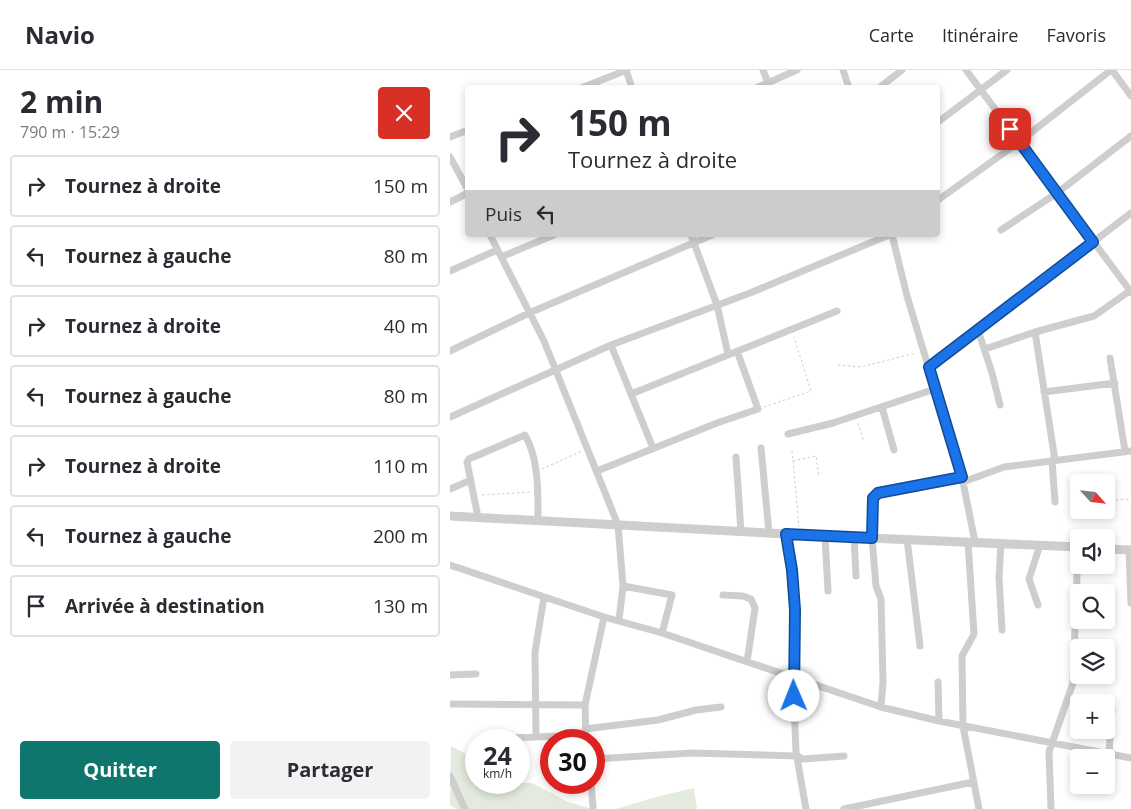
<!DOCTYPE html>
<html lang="fr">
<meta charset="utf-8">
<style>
:root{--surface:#fff;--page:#f2f2f3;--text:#2b2b33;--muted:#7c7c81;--line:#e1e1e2;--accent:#0f766e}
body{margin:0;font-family:"Open Sans",sans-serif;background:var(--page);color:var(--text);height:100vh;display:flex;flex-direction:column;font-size:19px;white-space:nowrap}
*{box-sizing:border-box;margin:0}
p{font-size:16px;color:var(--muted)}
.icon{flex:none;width:28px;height:28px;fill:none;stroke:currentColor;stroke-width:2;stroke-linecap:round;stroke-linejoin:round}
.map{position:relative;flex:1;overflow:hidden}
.side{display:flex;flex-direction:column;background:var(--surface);width:450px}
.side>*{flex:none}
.banner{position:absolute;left:15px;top:15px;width:475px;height:152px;border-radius:5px;box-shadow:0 2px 8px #0003;background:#fff;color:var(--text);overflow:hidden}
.needle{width:32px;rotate:117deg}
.tools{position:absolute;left:620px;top:404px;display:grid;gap:10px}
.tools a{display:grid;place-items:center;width:45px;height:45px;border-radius:5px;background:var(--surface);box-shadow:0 2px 8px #0003;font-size:25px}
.speed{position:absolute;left:15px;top:659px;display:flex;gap:10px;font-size:25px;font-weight:700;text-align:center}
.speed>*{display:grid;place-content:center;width:65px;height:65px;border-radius:50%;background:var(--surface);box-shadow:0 2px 8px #0003;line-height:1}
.speed small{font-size:12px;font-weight:400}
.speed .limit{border:8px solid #d22;background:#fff;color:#111}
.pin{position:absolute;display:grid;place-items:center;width:42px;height:42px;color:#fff;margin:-21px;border-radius:10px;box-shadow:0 2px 8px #0006}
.me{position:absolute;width:55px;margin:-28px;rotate:359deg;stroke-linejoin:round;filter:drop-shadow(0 0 4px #0008)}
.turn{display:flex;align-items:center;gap:18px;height:105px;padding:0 20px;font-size:22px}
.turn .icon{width:65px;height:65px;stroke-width:2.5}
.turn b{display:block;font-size:35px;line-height:42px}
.then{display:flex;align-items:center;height:48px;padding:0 20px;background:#0003;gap:10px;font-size:19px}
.round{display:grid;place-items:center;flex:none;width:52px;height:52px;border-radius:5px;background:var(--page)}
.headline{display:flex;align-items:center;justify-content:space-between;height:85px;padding:0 20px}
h1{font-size:30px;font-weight:700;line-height:38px}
.primary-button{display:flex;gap:10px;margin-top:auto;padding:10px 20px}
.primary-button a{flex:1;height:58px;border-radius:5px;background:var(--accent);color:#fff;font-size:20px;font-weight:700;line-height:58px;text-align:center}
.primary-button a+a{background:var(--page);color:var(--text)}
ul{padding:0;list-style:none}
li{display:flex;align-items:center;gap:15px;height:62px;margin:0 10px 8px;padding:0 10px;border:2px solid var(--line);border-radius:5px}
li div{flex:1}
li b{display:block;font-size:19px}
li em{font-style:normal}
header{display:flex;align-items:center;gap:30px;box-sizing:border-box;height:70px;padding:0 25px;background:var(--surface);border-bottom:1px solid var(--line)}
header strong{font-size:24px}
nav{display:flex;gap:28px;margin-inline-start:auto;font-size:18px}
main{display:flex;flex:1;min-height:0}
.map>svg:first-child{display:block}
.green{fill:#e3eade}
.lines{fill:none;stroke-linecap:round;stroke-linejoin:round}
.path{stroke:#cbcbcb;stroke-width:1;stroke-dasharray:2.5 2.5;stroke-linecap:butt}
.minor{stroke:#cecece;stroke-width:7}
.tertiary{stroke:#cecece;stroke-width:9}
.route-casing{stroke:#114b97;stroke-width:12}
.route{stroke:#1a73e8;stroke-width:9}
</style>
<header>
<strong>Navio</strong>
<nav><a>Carte</a><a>Itinéraire</a><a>Favoris</a></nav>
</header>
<main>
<section class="side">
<div class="headline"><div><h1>2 min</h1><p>790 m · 15:29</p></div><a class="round" style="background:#d93025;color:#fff"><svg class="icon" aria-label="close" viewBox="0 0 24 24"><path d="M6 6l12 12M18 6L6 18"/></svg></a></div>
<ul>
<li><svg class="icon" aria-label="right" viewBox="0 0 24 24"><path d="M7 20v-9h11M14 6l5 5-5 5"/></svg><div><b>Tournez à droite</b></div><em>150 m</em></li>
<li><svg class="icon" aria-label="left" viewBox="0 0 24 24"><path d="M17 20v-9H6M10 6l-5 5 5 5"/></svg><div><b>Tournez à gauche</b></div><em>80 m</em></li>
<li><svg class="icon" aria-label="right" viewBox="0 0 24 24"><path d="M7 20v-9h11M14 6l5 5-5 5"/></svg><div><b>Tournez à droite</b></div><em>40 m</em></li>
<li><svg class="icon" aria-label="left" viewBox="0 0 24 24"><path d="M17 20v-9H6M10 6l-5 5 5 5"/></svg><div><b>Tournez à gauche</b></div><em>80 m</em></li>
<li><svg class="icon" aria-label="right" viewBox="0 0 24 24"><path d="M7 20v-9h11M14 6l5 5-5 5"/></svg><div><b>Tournez à droite</b></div><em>110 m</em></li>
<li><svg class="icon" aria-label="left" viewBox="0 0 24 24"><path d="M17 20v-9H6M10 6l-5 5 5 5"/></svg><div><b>Tournez à gauche</b></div><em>200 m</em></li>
<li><svg class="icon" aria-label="arrive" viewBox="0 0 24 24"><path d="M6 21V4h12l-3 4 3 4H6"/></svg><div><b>Arrivée à destination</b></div><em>130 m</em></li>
</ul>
<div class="primary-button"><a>Quitter</a><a>Partager</a></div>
</section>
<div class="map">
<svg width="681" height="739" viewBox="0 0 681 739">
<rect width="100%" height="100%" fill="#fff"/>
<path class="green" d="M1,676L26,689V712L82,713L118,732L142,739H6L0,735Z
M244,718L247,739H166L210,726Z"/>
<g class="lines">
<path class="path" d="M388,295L411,297L466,283
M314,337L361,321L344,267
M408,353L414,372
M342,381L349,457
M343,391L366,386L369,406
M92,399L132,381
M32,425L80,422
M666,430L681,429"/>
<path class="minor" d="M176,0L182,18
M313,0L320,18
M393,0L399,18
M516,0L681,222
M662,0L681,26
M131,18L177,0
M306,18L347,0
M429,18L452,0
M488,52L557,0
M0,67L18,60
M0,87L18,120
M488,130L569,72L661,0
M0,132L18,123
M551,160L607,123L681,66
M40,165L94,271L168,455L173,516L169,550
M241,165L267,235L278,284
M442,165L457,226L513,412L525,472
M51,187L104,165
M0,201L47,180
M528,260L542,303L550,335
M585,262L605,390
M161,275L203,378
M535,279L585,262L644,246L681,220
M0,281L79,243L262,165
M660,288L675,381
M479,297L681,143
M594,322L665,313
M181,324L387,241
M432,337L444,380
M0,347L161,275L300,223L439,165
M338,364L383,353L485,319
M311,378L319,463
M286,387L291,462
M602,390L605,432
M147,401L267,353L308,339L287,281
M513,412L554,397L681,381
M0,419L21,410
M28,447L17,392L19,389L75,365C89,389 88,423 88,450
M337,464L342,500L345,540L343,607L346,682L356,739
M375,466L378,521
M404,467L406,506
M457,469L470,576
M518,472L524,564L512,586L513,656L529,739
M551,473L549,507L552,560
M679,480L681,533
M0,495L154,547L212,563L431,637L489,651L681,688
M173,516L222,525L212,563
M273,525L293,526L301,529L305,538L297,592
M588,535L579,509L590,475
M0,605L26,604
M488,612L489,651
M0,634L135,635
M431,637L433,612L431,529L426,516L422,468L423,428L428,423L512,407
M135,659L208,650L246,640L271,637
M86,667L85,582L94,527
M58,668L136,665
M136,670L135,635L154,547
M659,683L662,640
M144,689L242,683L347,686L353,689L394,686
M0,706L15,739
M141,712L143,737
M394,739L523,712
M601,739L599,682L623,613L628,477"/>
<path class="tertiary" d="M0,446L373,466L629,477
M656,479L681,480"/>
</g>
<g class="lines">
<g class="route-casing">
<path id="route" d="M344,626L345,540L342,500L336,464L422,468L423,428L428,423L512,407L479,297L643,172L560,59"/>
</g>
<use href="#route" class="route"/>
</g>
</svg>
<div class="tools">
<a><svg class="needle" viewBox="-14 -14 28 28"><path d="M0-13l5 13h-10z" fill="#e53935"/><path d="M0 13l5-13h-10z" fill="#7c7c81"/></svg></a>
<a><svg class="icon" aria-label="sound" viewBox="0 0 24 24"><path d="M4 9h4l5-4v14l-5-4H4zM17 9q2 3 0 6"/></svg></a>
<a><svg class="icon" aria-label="search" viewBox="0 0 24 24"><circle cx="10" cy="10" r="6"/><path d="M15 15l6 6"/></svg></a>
<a><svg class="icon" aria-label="layers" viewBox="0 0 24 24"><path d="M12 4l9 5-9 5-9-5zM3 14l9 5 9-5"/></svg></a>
<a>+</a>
<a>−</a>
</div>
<div class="speed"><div>24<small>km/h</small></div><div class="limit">30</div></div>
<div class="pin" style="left:560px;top:59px;background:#d93025"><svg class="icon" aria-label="arrive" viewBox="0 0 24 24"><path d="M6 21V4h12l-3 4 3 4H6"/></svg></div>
<svg class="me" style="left:344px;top:626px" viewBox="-20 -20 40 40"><circle r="19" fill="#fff"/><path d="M0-13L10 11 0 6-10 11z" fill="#1a73e8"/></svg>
<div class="banner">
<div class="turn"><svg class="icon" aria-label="right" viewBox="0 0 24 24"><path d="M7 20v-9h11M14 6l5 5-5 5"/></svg><div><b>150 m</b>Tournez à droite</div></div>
<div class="then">Puis<svg class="icon" aria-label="left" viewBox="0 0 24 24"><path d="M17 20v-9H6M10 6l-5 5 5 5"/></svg></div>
</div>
</div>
</main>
